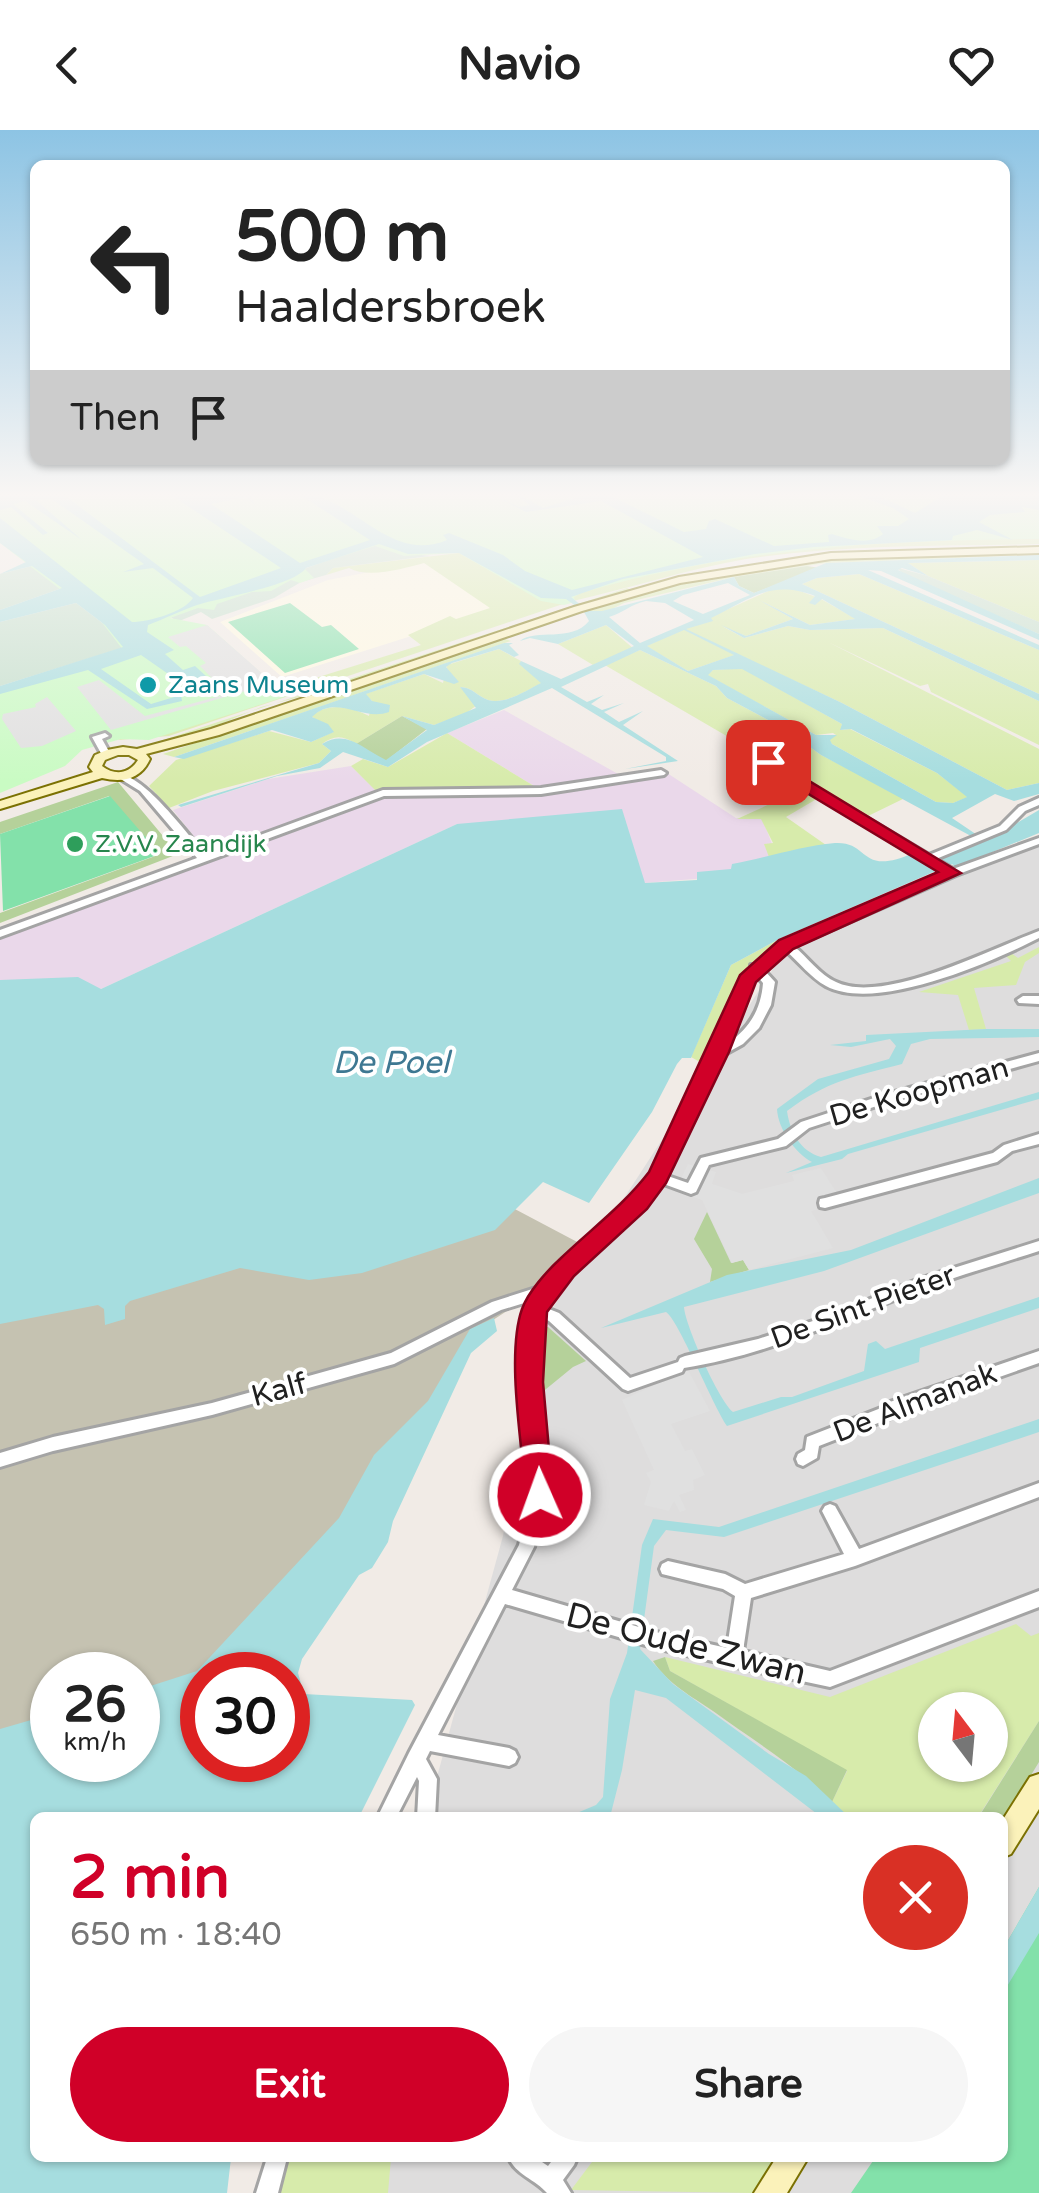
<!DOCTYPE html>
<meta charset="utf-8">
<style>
:root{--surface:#fff;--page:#f6f6f6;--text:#222;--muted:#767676;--accent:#d00028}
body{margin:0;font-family:"Varela Round",sans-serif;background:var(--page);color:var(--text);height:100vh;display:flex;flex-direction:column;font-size:38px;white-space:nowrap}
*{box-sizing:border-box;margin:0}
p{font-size:32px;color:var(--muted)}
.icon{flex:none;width:55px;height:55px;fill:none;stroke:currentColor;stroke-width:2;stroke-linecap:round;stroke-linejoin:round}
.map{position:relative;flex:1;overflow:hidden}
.details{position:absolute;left:30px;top:1682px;width:978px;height:350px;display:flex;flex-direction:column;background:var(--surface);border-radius:15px;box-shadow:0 2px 8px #0004}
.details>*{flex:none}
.guide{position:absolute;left:30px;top:30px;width:980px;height:305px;border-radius:15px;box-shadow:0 2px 8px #0004;background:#fff;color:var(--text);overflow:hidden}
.needle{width:65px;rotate:344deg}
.controls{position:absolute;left:918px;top:1562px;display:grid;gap:20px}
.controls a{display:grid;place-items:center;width:90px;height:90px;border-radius:50%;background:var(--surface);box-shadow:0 2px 8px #0004;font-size:50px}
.speed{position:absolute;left:30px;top:1522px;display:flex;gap:20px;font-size:50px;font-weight:700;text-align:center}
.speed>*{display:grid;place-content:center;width:130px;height:130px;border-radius:50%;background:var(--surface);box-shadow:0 2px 8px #0004;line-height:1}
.speed small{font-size:25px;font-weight:400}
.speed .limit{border:15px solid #d22;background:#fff;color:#111}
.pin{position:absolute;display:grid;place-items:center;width:85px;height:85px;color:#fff;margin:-42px;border-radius:20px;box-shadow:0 5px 15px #0006}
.me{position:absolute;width:110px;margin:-55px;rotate:358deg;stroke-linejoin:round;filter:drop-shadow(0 0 8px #0008)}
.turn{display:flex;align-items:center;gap:35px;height:210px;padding:0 40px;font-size:45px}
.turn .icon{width:130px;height:130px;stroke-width:2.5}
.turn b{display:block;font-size:70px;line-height:85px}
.then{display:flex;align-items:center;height:95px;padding:0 40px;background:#0003;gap:20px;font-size:38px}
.round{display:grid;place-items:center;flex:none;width:105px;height:105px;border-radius:52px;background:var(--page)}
.overview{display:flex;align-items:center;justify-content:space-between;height:170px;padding:0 40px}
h1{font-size:60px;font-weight:800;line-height:75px;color:var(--accent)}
.primary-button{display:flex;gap:20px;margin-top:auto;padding:20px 40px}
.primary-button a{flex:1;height:115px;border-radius:60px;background:var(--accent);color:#fff;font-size:40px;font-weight:800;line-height:115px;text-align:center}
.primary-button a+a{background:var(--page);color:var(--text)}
header{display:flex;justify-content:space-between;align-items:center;height:130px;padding:0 40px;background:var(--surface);font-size:45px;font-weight:800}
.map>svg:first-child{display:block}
.residential{fill:#dedddd;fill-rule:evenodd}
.industrial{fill:#ead8ea}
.education{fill:#fff9e1}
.construction{fill:#c5c2b1}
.grass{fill:#d7ebab;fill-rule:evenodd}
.forest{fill:#b5d19a}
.wetland{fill:#c3dfcc}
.park{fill:#c9fbc3}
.pitch{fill:#83e1aa}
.parking{fill:#e0e0e0}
.water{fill:#a6dddf;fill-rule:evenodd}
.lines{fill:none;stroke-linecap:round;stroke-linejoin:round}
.minor-casing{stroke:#a4a4a4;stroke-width:6}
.secondary-casing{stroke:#7b7102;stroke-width:4}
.minor{fill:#fff;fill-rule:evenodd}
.secondary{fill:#fbf2ba;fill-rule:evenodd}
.route{fill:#d00028;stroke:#87001a;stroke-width:2.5}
.culture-dot{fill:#0f9aa8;stroke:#fff;stroke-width:4}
.leisure-dot{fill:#2e9e5b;stroke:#fff;stroke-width:4}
.labels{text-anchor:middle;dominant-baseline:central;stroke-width:8;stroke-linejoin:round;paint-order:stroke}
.far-culture-label{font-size:25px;fill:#0d838f;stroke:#fff;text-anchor:start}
.far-leisure-label{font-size:25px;fill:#27864d;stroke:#fff;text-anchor:start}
.street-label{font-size:30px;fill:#202020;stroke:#fff}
.water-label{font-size:32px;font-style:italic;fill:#3e7892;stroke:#fff}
.near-street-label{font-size:35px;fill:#202020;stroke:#fff}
</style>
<header><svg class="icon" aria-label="back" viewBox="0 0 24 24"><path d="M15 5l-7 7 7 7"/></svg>Navio<svg class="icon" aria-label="heart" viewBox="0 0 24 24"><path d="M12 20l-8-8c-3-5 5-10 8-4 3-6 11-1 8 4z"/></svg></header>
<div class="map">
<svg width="1039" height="2063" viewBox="0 0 1039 2063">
<rect width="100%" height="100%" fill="#f1ebe6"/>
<path class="residential" d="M1039,707V2063H325L334,2028H1002V1688L426,1687L503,1406L539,1199L784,822ZM935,1580H990V1635H935Z"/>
<path class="industrial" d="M504,580L627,649L667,643L736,688H762L783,742L644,753L457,694L101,859L0,850V808L213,730L173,680L268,649L351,636L381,665L539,659L447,603Z"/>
<path class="education" d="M443,428L512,474L282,547L220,492L328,450Z"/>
<path class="construction" d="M511,1077L581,1114L513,1177L493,1190L344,1393L202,1544L138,1563V1545H52V1589L0,1604V1181Z"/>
<path class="grass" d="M1039,380V414C941,416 843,414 746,429C687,439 631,458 573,471V464L623,449L755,424L814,417L950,410Z
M1039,422V425L826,433L734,447L624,473L608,481H588L702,448L827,429Z
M459,423L496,444L569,472L169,606L117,610L421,515L408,505L450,486L456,489L490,478L424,433C405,438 369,449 349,438L326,445L333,438Z
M1039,430V492L928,446L908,433Z
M859,444L1039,520V564L802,454L817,448Z
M789,457L816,467L810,472L821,469L856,489L810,495L761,471L793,489L746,506L722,496L744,508L788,496L810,500L883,498L1039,571V615L931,562L928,554L920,556L828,512L1039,619V653L1007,660L842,573L724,518L735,525L688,541L646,516L775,458Z
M627,458L631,460L353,553L261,577L204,601L154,616V613Z
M606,495L634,519L593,535L558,514Z
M503,508L511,511L174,627L163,624Z
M499,519L521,531L520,534L542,553C527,560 505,575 488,570C477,566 472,557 460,557L477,575L465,584L434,595L402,586L356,614C343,605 334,605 322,614L331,621L319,633L213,661L169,678L149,656L176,630L269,601L311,612L333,602L311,586C330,572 349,576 369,586L372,571L365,564L424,544L443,553L447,535Z
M640,520L716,556L727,568L785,599L821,625L905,668L866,687L603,534Z
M742,538L842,594L841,600L850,599L937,643L968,667L953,673L936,672L832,614L829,610L836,605L833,603L816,605L707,545L713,540Z
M447,603L539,659L376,661L351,636L363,629L388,637Z
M805,658L820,667L786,687L826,715L769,727L764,714L773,713L761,689H737Z
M781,808L757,831L734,865L707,936L691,927L731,835Z
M1039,817V823L1025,832L1016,855L974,858L986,899L969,900L958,865L919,862L1011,831L1006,826L1011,823L1018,828Z
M1016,1494L1031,1506L1039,1503V1591L978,1687H849L832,1672L847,1641L670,1541L665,1527L830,1567ZM935,1580H990V1635H935Z
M289,2028H391L388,2063H279Z
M595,2028H777L752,2063L571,2060Z"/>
<path class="forest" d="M807,436L820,438L754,463L739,456L734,447Z
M402,586L427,599L386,631L356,614Z
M118,652L178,724L0,793V783L158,725L109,666L0,704V692Z
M707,1082L731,1133L743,1130L749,1140L710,1152L712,1139L694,1109Z
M542,1197H548L586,1231L573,1237L540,1264L537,1231Z
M665,1527L670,1541L847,1640L832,1672C797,1637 753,1610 713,1581C691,1566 668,1554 653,1531Z
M1039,1591V1632L1003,1691L1002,1688H978Z"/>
<path class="wetland" d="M384,414L402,423L430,426L333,438L326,445L301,452L274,468L212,489L201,482L177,492L171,487L365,417Z
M32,436L62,458L0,480V444Z
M898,438L928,446L1039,492V504L902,444Z
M76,473L105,495L122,518L0,556V492Z"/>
<path class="park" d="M0,363H1039V409C884,410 732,418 581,463L574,467L575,472L564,475L541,471L459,423L404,426L375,416L304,438L314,448L300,453L291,450L271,461L252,462L217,474L214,480L198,478L170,488L207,495L287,566L149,610L121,609L82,620L65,636L0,663V562L127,525L100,490L0,413Z"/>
<path class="pitch" d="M290,473L322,497L331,495L359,519L285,543L228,492Z
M110,666L160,724L3,781L0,704Z
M1039,1757V2063H851L875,2028H1002L1003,1819Z"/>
<path class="parking" d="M207,495L273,553L111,600L77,557L99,550L145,586L228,564L200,536L206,533L186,516L180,517L168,507Z
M47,567L76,601L42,616L21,618L2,589L3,584L36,577L35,574Z
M688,1034L716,1042L712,1054L742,1064L794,1051L792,1045L821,1038L843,1073L811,1081L833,1118L749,1140L743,1130L732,1133L702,1070L675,1061Z
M688,1240L710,1281L671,1294L685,1321L692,1319L705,1345L693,1350L694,1360L679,1365L686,1380L680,1382L674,1371L669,1381L644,1375L651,1352L646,1343L654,1340L622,1270Z"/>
<path class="water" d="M0,363H58L68,368L200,467L281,438L168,363H269L251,367L255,375L246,367L211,374L300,433L370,410L297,363C352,363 388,435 447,410L443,405L449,403L503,425L525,441L572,460L703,427L601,371L526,382L489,363L519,377L530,375L512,363H516L543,378L591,363H605L684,402L706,399L709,391L715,389L774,416L829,412L828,405L832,404C848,409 869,416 883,404L877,396H898L909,389L893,378L849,363H873L915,383L947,363H1039V380L1022,377L1025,382L990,385L979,392L1013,410L977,400L953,406L952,410L814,417L755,424L623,449L571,467L588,481H602L734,447L739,456L754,463L826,433L1039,425V430L908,433L928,446L902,438L898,440L1039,504V510L881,441L868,440L1039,515V520L859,444L817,448L802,454L1039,564V571L883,498L810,500L788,496L744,508L721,495L746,506L793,489L759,470L810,495L855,489L822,469L815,475L809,473L815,466C770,449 751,469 711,488L713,491L686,499L842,573L1007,660L1039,653V664L1014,671L995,664L952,688L986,711L1039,680V703L956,737L952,734L781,808L731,835L691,928H682L677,934L652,982L589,1073L543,1052L495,1100L362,1143L309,1150L240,1138L130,1171L125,1176V1189L105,1195L104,1179L98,1175L0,1194V850L78,847L101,859L457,694L622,679L645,753L697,750V742L731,739L732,734C765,728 801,716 835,713C871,711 858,748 916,722L933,732L943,731L942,727L982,712L821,625L785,599L727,568L716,556L640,520L561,557L587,572L604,565L591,574L602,580L624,573L604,582L619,592L643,581L623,595L678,631L625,639L666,631V627L552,558L427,612L388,637L343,622L320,638L277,646L181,677L178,675L319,633L331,621L322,614C347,599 362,619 386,630L427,600L402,586L434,595L476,578L460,557C472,557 477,566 488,570C505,575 527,560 541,553L519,534L521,531L561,549L634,516L606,495L558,514L530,508L520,511C536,498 571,513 589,491L584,482L566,469L541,468L459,423L408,424L379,414L306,438C293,456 222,467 197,475C185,479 164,489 148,495L147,502L174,520L165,524L183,540L195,536L219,558L197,564L141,525L101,539L151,574L181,565L182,571L147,579L88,540L0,564V556L123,517L105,495L76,473L0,492V480L62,458L32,436L0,444L26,432L0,413V388L132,492C149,492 184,482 193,468L153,438L123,442L144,434L52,369L36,370L82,410L25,371L13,374L48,403L43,405L11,377L0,380ZM728,453L750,465L703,484L673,471L683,465ZM646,471L665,473L694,490L640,513L609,487C623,483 631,474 646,471ZM684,500L734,525L688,541L647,516ZM742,539L842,594L840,600L851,599L937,643L967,667L953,673L936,672L832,614L830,610L837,605H816L708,545L713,540Z
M504,513H513L509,515L519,525L514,527L499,519L452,533L446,537L459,552L454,554L424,544L366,564L372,571L390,575L389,582C362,592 336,563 312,587L328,594L334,602L311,612L272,600L184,629L174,627Z
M986,899H1039V907L930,909L911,914L902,934C855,946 827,951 787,981C790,1002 800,1021 821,1027L1039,962V969L848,1024L842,1029L786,1043L812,1032C795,1023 778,999 777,979L818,949L889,929L896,916L890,909L851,917L830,915L866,911V905Z
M1039,1048V1063L824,1141L684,1177C685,1195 719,1271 733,1282L781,1267H792L864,1241L868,1214L876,1211L885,1219L1039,1167V1178L920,1218L919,1232L727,1296C712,1274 678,1189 666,1182L601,1198L727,1145L851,1120Z
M494,1188L497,1201L471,1223L393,1391L388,1412L372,1438L359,1445L302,1529L298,1543L304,1564L412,1570L415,1575L359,1687L35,1688V2028H231L227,2063H0V1599L52,1584V1630H138V1560L197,1541L339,1388L374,1325L428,1271L470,1199ZM288,1545V1630H202V1545Z
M1039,1289V1302L724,1407L666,1400L654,1416L640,1519L673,1554L769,1624L806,1646L849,1687H821L666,1568L635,1560L622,1640L610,1687L565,1688L596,1675L603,1667L610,1569L627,1523L642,1415L653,1389L719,1397Z
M1039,1757V1803L1003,1863V1819Z"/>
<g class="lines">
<g class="minor-casing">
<path id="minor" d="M105,603L109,606L102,609L111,625L106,628L103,627L92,607Z
M733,609L929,725L1000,696L1019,677L1039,668V675L1025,681L1006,700L936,729L953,739L1039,708V714L956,745L794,816C807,827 820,845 836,852C883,875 993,818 1039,801V808C992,832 876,883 826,856C811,848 799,832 786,821L764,840L775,852L771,875L759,898L743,914L723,925L665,1045L688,1053L701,1028L778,1009L801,992L880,966L1039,923V931L886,973L809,998L786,1016L709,1035L696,1062L691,1064L661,1053L643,1077L570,1143L544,1177L559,1183L630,1248L678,1232L680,1228L685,1226L758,1209L831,1185L919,1149L1039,1111V1121C1002,1133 964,1144 928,1157C847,1187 769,1225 684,1238L682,1242L628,1261L623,1259L549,1191L540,1187L537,1201V1252L547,1365L534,1417L512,1460L656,1502L727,1518L735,1466L723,1459L662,1444L660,1439L662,1434L668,1431L725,1444L745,1454L844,1424L822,1381L825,1376L830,1374L835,1376L859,1419L1039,1353V1367L855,1436L751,1468L743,1521L830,1541L1039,1461V1477L830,1557L737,1537L733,1538L726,1534L656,1518L505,1474L438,1605L509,1618L515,1621L518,1627L515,1633L509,1636L430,1621L426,1629L437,1649L435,1688H417L419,1651L417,1647L396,1688H377L409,1623L519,1415L531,1365L523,1252V1201L528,1179L534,1170L501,1180L394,1234L212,1285L53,1321L0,1337V1323L53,1307L212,1273L391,1223L492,1172L545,1155L560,1135L633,1069L653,1044L712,922L742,849L751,840V835H757L782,813L944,743L730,614V610ZM757,846L763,853C761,879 750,898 728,913L752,851Z
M661,640L666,643L664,645L541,664L384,666L0,807V800L197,728L140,661L119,648V644C146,647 186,703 206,725L383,660L541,658Z
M1023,866H1039V874L1019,873L1017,870Z
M1039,1004V1014L1012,1021L997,1032L825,1078L820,1077L819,1073L820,1069L825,1068L993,1023L1004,1015Z
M1039,1221V1233L894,1284L891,1288L819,1316L817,1328L803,1336L798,1334L796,1329L798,1324L805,1320L807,1307L881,1278L884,1274Z
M267,2028H287L278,2063H256Z
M509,2028H536L548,2036L554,2028H577L574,2035L563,2050L571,2063H547C536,2050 515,2044 509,2028Z"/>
</g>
<g class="secondary-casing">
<path id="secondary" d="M1039,417V423L831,429L680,453L582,481L219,605L146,624L150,629C141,649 123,653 102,648L0,679V671L93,642L89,637L95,625L107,620L123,617L137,619L211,599L574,477L679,447L831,423ZM118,625H129L138,630C129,644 115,646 102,636L105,630Z
M1039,1644V1679L1011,1724L1002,1728V1691L1030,1647Z
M776,2028H808L787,2063H754Z"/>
</g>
<use href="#minor" class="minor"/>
<use href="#secondary" class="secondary"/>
</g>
<linearGradient id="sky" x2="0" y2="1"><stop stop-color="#8dc4e4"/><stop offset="0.56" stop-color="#f9f6f4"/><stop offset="1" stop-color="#f9f6f4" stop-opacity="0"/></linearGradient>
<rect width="1039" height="652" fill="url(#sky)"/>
<path class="route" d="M762,629H773L961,743L793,819L756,852L729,922L666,1053L647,1079L574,1146L547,1182L543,1252L553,1365L549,1374L540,1378L530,1374L526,1365C522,1315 506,1224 522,1179C528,1162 547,1141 560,1129C590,1100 623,1076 649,1042L740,845L779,810L938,742L762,636Z"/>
<circle class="culture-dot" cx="148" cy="555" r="10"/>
<circle class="leisure-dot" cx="75" cy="714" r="10"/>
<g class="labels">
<g class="far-culture-label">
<text x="168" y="555">Zaans Museum</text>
</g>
<g class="far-leisure-label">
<text x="95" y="714">Z.V.V. Zaandijk</text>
</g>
<g class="street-label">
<text transform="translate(919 962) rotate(-16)">De Koopman</text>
<text transform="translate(863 1177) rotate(-20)">De Sint Pieter</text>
<text transform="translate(279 1260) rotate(-15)">Kalf</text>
<text transform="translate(915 1273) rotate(-21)">De Almanak</text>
</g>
<g class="water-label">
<text x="391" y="933">De Poel</text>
</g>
<g class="near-street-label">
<text transform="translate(686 1514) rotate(14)">De Oude Zwan</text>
</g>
</g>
</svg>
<div class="controls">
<a><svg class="needle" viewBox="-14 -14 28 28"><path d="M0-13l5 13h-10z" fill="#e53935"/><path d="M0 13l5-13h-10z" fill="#767676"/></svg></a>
</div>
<div class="speed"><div>26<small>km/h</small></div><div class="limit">30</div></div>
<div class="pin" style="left:768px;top:632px;background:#d93025"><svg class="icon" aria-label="arrive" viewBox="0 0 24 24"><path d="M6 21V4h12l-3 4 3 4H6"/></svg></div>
<svg class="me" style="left:540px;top:1365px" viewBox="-20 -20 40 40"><circle r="17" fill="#d00028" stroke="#fff" stroke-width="3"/><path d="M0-11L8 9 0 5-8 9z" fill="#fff"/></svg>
<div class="guide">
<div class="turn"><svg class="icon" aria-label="left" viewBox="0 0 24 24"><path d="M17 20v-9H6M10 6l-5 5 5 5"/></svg><div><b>500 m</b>Haaldersbroek</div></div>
<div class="then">Then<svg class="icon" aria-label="arrive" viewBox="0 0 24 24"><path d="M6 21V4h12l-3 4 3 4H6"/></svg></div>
</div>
<section class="details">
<div class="overview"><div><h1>2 min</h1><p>650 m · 18:40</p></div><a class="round" style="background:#d93025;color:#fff"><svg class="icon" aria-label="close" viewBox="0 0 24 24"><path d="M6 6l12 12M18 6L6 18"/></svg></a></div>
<div class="primary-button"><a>Exit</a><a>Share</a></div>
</section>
</div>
